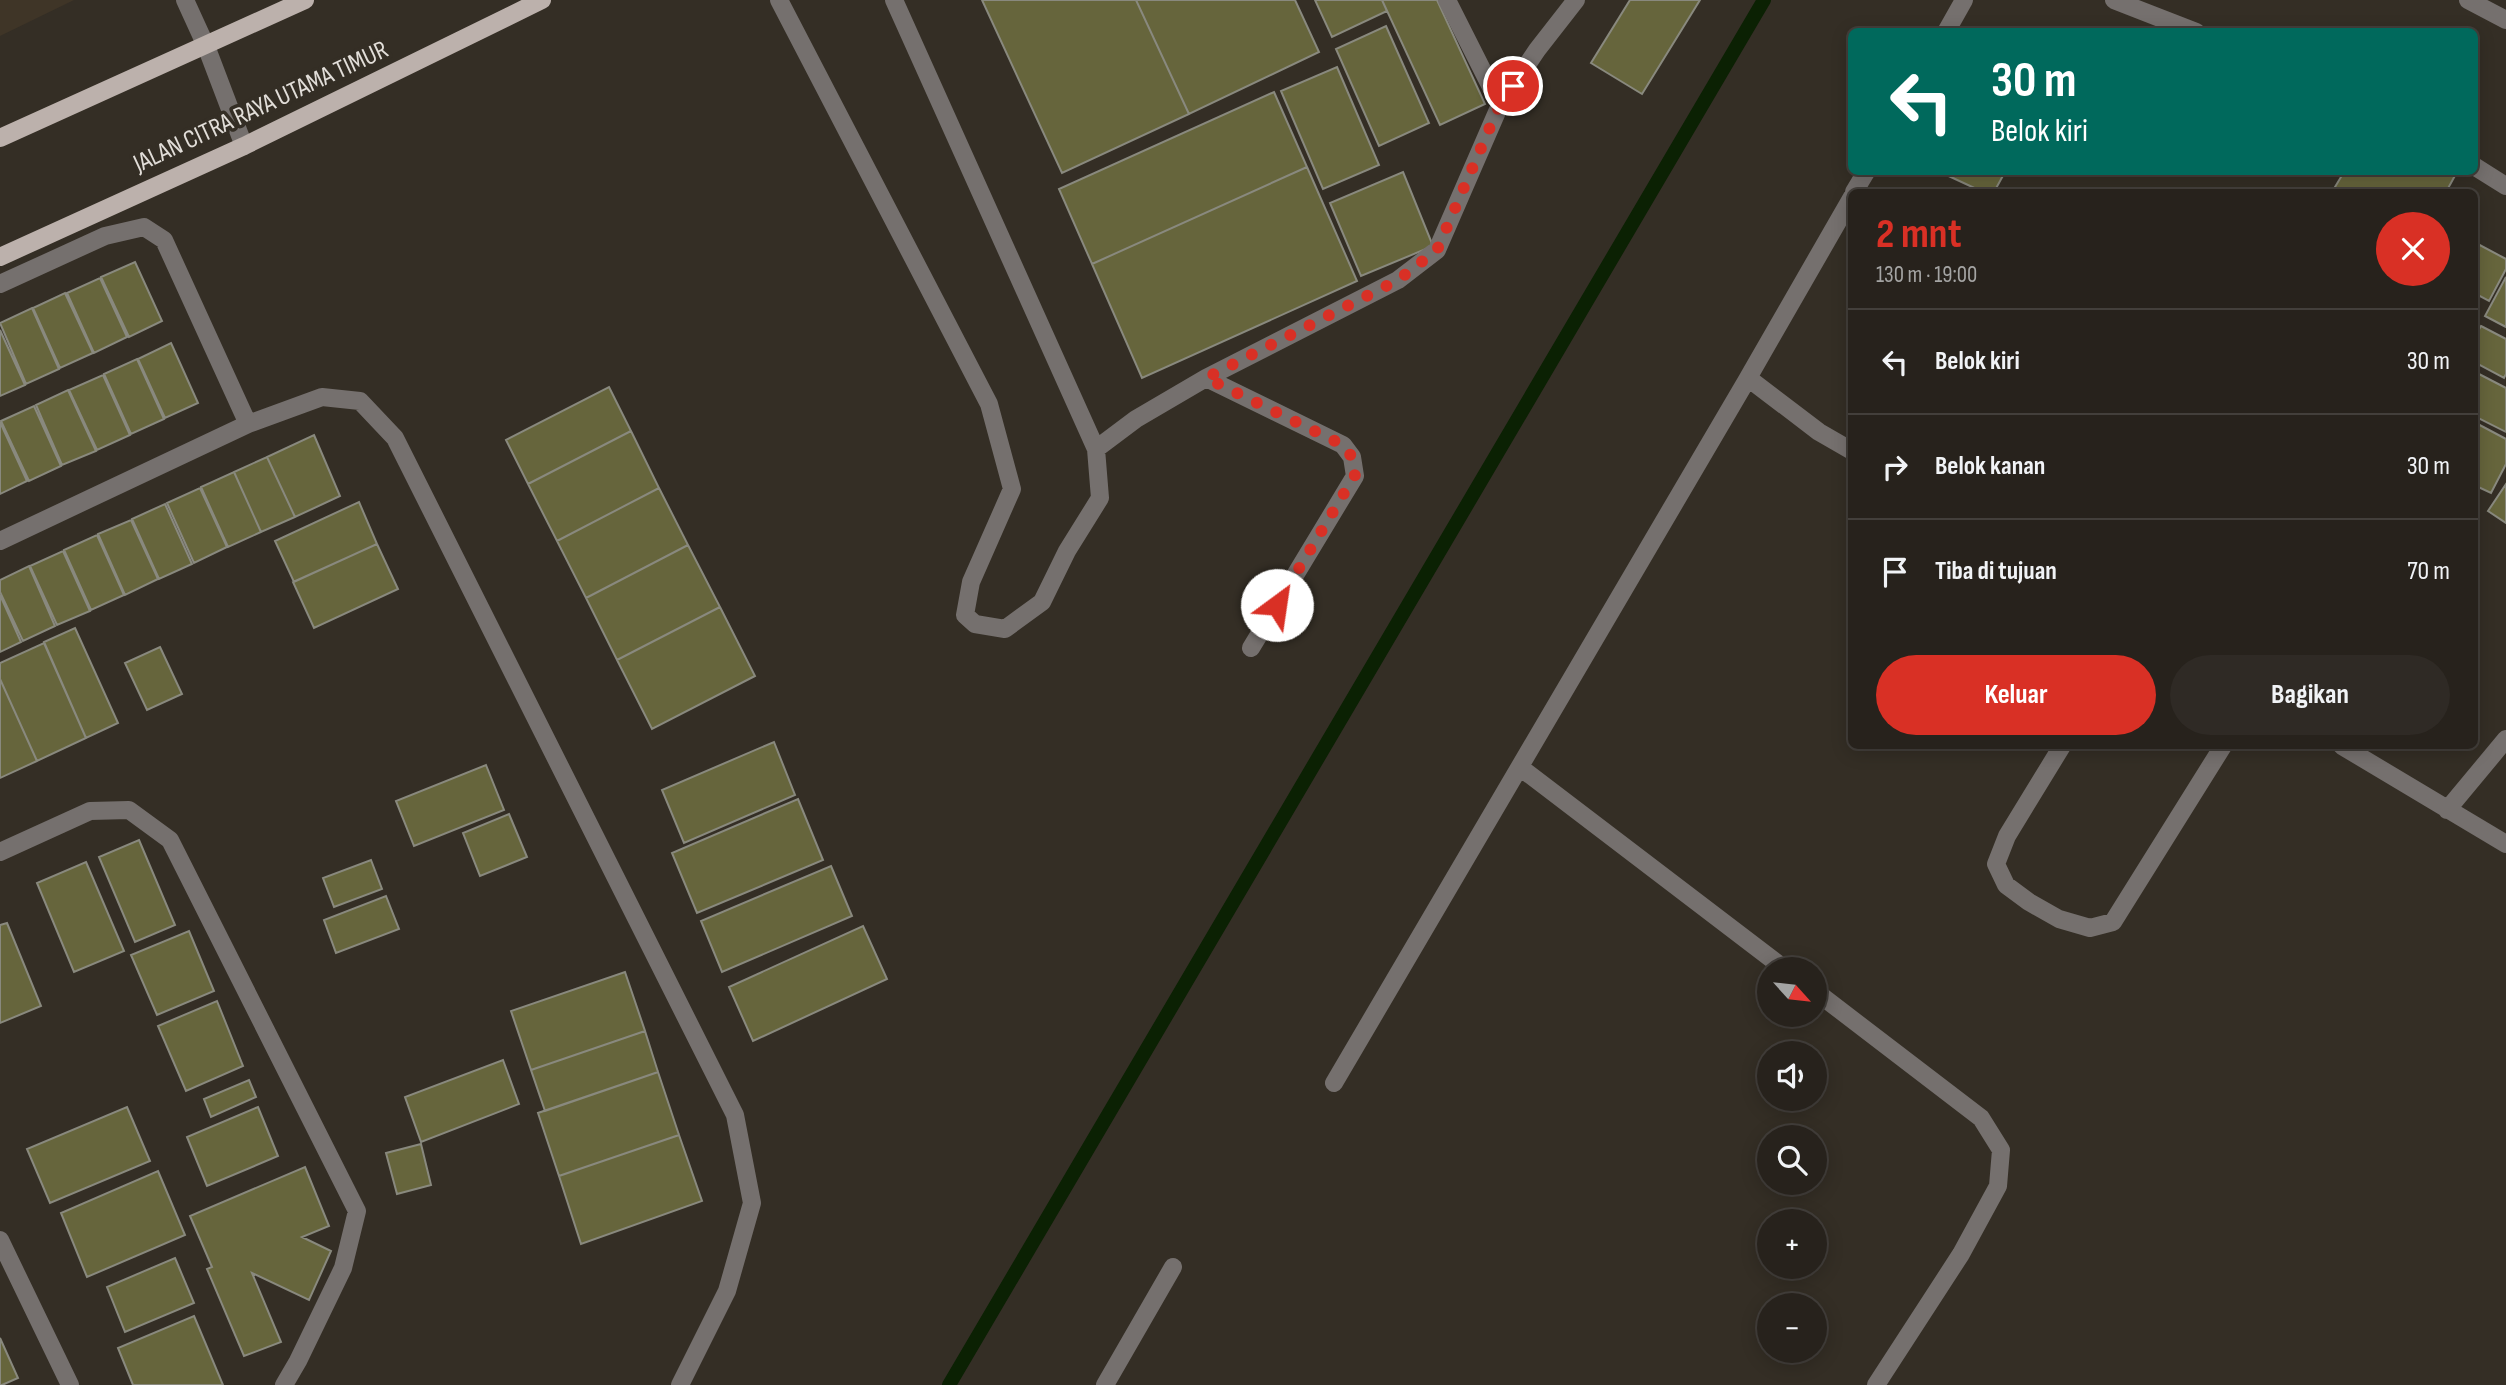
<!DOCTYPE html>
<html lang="id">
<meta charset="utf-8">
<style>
:root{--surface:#27221c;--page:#2f2a25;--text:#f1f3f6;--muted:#a4a4a3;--line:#433f3b;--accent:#d93025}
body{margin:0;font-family:"Sofia Sans Condensed",sans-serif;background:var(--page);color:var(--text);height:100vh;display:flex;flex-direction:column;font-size:26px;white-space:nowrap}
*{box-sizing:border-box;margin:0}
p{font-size:23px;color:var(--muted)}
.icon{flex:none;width:38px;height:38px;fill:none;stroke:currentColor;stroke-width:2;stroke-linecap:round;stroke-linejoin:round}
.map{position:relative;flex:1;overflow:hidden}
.side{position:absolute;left:1848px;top:189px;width:630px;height:560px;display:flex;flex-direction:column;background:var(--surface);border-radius:10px;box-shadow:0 4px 18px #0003,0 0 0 2px var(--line)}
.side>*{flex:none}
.banner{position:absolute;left:1848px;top:28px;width:630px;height:147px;border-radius:10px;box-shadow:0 4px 18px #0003,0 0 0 2px var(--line);background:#00695c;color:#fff;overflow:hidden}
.needle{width:46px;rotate:117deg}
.buttons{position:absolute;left:1757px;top:957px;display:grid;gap:14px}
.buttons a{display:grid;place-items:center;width:70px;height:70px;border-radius:50%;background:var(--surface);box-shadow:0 4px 18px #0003,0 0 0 2px var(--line);font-size:35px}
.pin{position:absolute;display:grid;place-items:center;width:60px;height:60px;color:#fff;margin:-30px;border:4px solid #fff;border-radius:50%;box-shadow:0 2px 7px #0007}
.me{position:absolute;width:77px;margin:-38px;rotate:31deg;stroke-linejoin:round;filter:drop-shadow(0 0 5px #0008)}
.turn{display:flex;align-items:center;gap:24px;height:147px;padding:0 28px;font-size:32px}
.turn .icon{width:91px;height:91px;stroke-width:2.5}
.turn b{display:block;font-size:49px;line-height:60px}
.round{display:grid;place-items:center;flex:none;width:74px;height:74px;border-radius:37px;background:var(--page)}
.head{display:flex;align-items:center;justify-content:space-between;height:119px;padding:0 28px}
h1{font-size:42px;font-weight:700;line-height:52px;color:var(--accent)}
.action{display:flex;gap:14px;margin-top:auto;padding:14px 28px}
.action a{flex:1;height:80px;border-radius:42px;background:var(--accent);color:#fff;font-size:28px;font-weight:700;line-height:80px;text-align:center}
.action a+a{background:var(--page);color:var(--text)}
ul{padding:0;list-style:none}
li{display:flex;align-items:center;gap:21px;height:105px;padding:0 28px;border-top:2px solid var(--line)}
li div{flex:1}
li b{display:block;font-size:26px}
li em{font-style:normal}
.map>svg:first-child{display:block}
.built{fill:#3f3527}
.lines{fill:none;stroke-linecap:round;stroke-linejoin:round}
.stream{stroke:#0b2103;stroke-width:14}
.building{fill:#66653c;stroke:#89897e;stroke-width:2}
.minor{stroke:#75706e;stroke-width:18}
.major{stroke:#bcb1ac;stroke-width:18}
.route{stroke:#d93025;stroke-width:12;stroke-dasharray:0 21.6}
.labels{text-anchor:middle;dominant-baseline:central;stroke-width:7;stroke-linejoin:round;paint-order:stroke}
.street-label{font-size:26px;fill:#e2ded9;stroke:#342e25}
</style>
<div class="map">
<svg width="2506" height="1385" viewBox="0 0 2506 1385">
<rect width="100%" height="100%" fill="#342e25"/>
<path class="built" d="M0,0H74L0,36Z"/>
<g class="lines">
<path class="stream" d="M949,1385L1764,0"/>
</g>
<path class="building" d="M982,0H1136L1189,114L1062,173Z
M1136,0H1295L1319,52L1189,114Z
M1315,0H1382L1387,11L1332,37Z
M1382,0H1437L1485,104L1440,125Z
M1630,0H1700L1642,94L1591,63Z
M1386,26L1429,123L1379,146L1336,49Z
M1337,67L1379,165L1323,189L1281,91Z
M1274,92L1307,167L1092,264L1059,189Z
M1307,167L1357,281L1142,378L1092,264Z
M1403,172L1433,246L1361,276L1330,203Z
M1940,172H2005L1994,192H1983Z
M2344,172H2457L2446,192H2332Z
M2474,242L2506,259V269L2489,301L2474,293Z
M135,262L162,321L129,337L101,277Z
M2506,277V327L2485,316Z
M100,278L127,337L94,353L67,293Z
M65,293L93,353L60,368L33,308Z
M32,308L59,369L26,384L0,323Z
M2481,326L2506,339V374L2504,378L2474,362V338Z
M0,330L25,385L0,396Z
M171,343L198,403L165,418L138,359Z
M137,359L164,419L131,434L104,374Z
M2479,374L2506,388V432L2474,416V383Z
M103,375L130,435L97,450L69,390Z
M609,387L631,431L528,484L506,440Z
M68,390L96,451L62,465L36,405Z
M34,406L61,466L29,481L1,421Z
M0,422L27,481L0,494Z
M2474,422L2506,439V464L2491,493L2474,485Z
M631,431L659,488L557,541L528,484Z
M314,435L340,496L295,517L267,457Z
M267,457L295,517L261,532L234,472Z
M234,472L261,532L228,547L201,487Z
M2506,484V523L2488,511Z
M200,488L227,547L194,563L167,503Z
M659,488L688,545L586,598L557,541Z
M359,502L377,544L294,582L275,541Z
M165,504L192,564L159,579L132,519Z
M131,520L158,579L125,595L98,534Z
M97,535L124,595L91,610L64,550Z
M377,544L398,589L314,628L293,582Z
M688,545L720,607L617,660L586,598Z
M63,551L90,611L57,625L30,566Z
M29,566L55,626L23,641L0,592V580Z
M0,595L21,642L0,652Z
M720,607L755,676L652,729L617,660Z
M75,628L118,723L86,738L44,642Z
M44,643L86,738L37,761L0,679V663Z
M160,647L182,694L147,710L125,663Z
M0,679L37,761L0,778Z
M774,742L795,795L684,843L662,790Z
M486,765L504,810L414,846L396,801Z
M798,799L823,860L697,913L672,853Z
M509,814L527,857L480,876L463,833Z
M139,840L175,925L135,942L99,857Z
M371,860L382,889L334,907L323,878Z
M86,862L124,951L74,972L37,883Z
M831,866L852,916L722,972L701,921Z
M386,896L399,929L336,953L324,920Z
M7,923L41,1006L0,1023V925Z
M863,926L887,979L753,1041L729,987Z
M189,931L214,991L157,1015L131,955Z
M625,972L645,1031L531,1070L511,1011Z
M217,1001L243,1066L186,1091L158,1026Z
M645,1031L658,1072L545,1111L531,1070Z
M503,1060L519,1104L421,1142L405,1097Z
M658,1072L679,1135L559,1176L538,1113Z
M249,1080L256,1097L211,1117L204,1099Z
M127,1107L150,1161L50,1203L27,1149Z
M258,1107L278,1156L207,1186L187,1137Z
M679,1135L702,1201L581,1244L559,1176Z
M421,1144L431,1185L397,1194L386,1153Z
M305,1167L329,1226L302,1237L331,1251L309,1300L252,1273L281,1342L244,1356L207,1269L212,1267L190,1216Z
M158,1171L185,1235L87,1277L61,1213Z
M175,1258L194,1303L125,1332L107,1287Z
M194,1316L223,1385H133L118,1348Z
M0,1338L18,1378L2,1385H0Z"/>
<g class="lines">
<path class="minor" d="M185,0L206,46L244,146
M779,0L989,404L1012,489L971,582L965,615L975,624L1005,629L1042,602L1067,551L1100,498L1096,449L894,0
M1447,0L1500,105
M2114,0L2196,32
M2468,0L2506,20
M1946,32L1964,0
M2474,166L2506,186
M1854,192L1866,172
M1852,197L1748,378L1819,432L1852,451
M0,284L105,236L144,227L164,240L248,424
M1206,378L1343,445L1352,457L1355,476L1251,648
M1096,449L1136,419L1206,378L1398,280L1437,250L1500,105L1537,50L1576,0
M0,541L248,424L322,397L360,401L395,438L735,1115L752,1203L727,1291L680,1385
M2062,746L2007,836L1996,864L2006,885L2029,902L2059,919L2090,928L2113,922L2223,746
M2342,746L2506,844
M1521,768L1786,970
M2447,810L2506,739
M0,852L90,811L129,810L170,840L357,1211L343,1268L298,1361L284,1385
M1815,991L1981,1118L2001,1150L1998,1186L1961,1254L1876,1385
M1334,1083L1748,378
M0,1240L70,1385
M1105,1385L1173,1267"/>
<path class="major" d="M0,138L305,0
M0,257L244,146L542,0"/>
</g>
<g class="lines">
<path class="route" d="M1277,605L1355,475L1352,457L1343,445L1206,378L1398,280L1437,250L1500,104L1513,86"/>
</g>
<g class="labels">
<g class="street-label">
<text transform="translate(261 107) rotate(-25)">JALAN CITRA RAYA UTAMA TIMUR</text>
</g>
</g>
</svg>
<div class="buttons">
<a><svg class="needle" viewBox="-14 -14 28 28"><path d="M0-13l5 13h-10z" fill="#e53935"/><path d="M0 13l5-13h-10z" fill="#a4a4a3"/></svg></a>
<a><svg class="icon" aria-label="sound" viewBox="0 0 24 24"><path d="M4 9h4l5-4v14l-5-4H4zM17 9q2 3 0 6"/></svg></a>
<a><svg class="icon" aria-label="search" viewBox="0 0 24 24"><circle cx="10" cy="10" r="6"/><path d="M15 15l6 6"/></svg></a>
<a>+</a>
<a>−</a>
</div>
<div class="pin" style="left:1513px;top:86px;background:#d93025"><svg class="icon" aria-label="arrive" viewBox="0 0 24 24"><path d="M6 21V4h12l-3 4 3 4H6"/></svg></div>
<svg class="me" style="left:1277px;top:605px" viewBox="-20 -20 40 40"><circle r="19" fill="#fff"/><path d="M0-13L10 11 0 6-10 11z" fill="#d93025"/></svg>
<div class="banner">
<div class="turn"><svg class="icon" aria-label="left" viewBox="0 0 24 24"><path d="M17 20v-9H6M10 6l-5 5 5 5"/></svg><div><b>30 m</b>Belok kiri</div></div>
</div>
<section class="side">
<div class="head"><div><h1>2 mnt</h1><p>130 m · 19:00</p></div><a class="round" style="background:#d93025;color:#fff"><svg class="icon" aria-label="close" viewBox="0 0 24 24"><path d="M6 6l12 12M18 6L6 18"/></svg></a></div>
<ul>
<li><svg class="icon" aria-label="left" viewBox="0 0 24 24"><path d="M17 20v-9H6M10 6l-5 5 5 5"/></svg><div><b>Belok kiri</b></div><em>30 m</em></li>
<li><svg class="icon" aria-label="right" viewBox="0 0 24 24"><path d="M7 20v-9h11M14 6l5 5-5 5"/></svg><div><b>Belok kanan</b></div><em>30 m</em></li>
<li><svg class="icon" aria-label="arrive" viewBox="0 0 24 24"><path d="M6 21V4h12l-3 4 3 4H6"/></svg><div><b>Tiba di tujuan</b></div><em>70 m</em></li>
</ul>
<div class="action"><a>Keluar</a><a>Bagikan</a></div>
</section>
</div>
